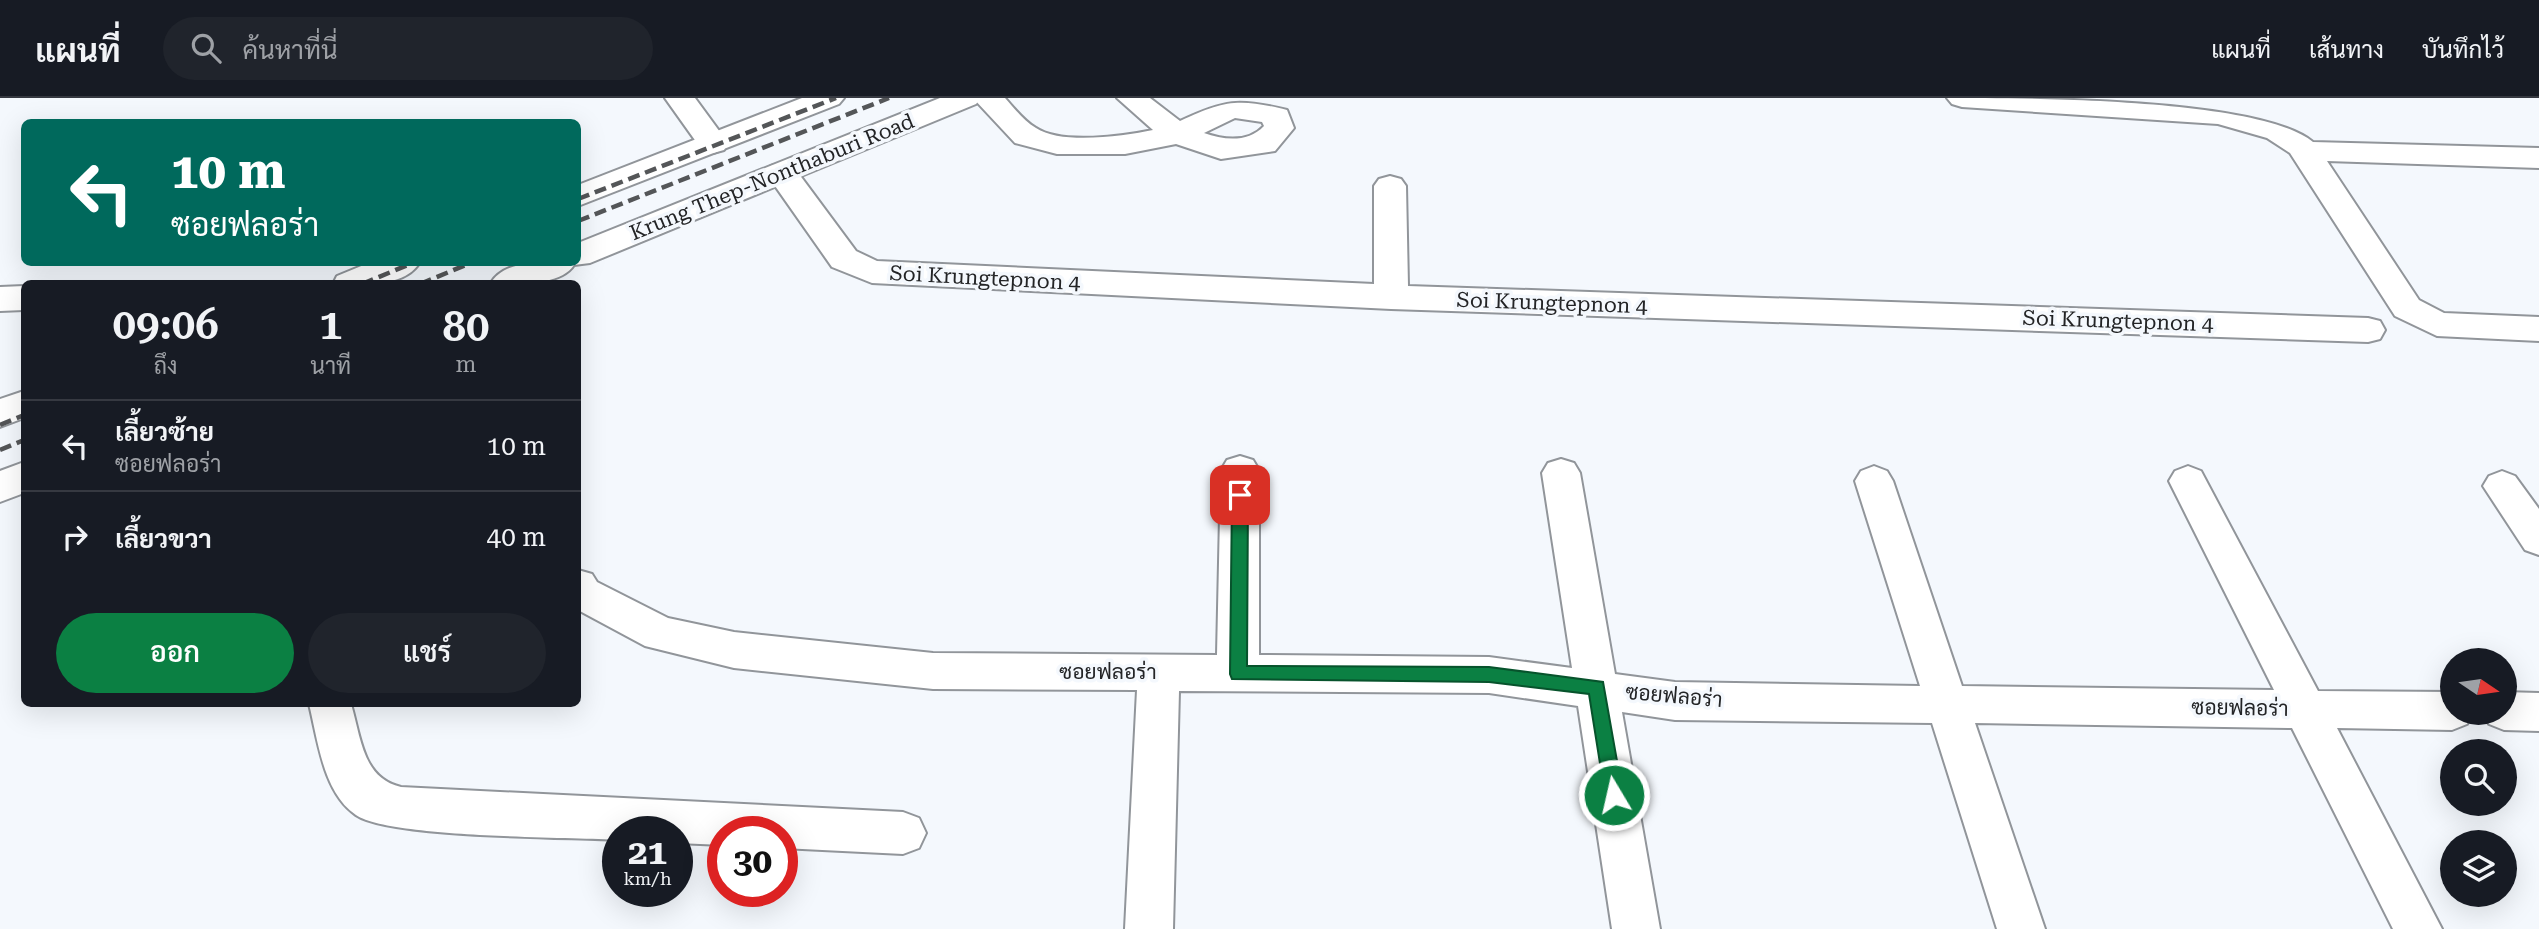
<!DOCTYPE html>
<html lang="th">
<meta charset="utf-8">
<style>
:root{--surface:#171b24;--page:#20242c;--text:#f1f3f6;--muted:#9ea1a6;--line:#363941;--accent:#0b8043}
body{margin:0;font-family:"Roboto Serif",Sarabun,serif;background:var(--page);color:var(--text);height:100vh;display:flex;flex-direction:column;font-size:26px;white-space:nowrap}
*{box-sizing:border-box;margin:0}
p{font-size:23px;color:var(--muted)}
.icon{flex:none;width:38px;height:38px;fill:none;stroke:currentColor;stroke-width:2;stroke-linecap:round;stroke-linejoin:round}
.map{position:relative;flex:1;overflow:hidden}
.details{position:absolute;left:21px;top:182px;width:560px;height:427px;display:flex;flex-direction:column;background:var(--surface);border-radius:10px;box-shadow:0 7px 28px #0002}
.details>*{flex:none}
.top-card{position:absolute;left:21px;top:21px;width:560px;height:147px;border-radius:10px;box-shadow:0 7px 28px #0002;background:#00695c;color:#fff;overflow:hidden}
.needle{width:46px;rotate:103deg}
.controls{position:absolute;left:2440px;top:550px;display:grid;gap:14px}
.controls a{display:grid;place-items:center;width:77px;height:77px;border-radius:50%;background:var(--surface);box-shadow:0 7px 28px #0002;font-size:35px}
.speed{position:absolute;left:602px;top:718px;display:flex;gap:14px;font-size:35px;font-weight:700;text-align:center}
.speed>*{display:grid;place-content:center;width:91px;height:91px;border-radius:50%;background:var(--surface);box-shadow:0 7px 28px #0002;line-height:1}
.speed small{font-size:18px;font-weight:400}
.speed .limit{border:10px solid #d22;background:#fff;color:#111}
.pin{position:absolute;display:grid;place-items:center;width:60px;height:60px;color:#fff;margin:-30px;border-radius:14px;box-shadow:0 4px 10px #0006}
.me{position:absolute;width:77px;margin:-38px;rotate:351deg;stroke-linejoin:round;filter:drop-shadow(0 0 5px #0008)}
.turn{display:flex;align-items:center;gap:24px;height:147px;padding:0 35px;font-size:32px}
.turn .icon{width:91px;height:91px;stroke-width:2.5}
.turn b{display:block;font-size:49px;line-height:60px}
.eta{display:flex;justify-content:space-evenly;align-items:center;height:119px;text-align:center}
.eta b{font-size:42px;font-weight:600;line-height:49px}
.primary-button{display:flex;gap:14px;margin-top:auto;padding:14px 35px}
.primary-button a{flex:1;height:80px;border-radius:42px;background:var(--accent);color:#fff;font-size:28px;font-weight:600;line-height:80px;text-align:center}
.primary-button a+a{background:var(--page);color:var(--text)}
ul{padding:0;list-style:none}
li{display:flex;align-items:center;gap:21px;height:91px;padding:0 35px;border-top:2px solid var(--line)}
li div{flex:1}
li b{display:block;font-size:26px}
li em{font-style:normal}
header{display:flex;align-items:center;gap:42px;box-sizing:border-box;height:98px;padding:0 35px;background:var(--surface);border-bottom:2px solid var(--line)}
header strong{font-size:33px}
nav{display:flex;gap:38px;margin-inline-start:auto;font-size:24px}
.search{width:490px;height:63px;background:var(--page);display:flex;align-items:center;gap:18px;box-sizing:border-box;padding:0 24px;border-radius:38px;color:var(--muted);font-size:26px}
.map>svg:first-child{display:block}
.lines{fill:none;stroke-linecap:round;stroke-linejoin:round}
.minor-casing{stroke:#91959a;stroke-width:4}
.major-casing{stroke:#91959a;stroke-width:4}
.minor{fill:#fff;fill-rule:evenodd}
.major{fill:#fff;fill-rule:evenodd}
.rail{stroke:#545658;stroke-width:4.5;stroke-dasharray:12 6;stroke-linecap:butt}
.route{fill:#0b8043;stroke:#07532c;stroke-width:2}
.labels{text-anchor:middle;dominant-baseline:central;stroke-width:7;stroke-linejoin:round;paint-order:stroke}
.street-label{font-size:21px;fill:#232426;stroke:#f4f8fd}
</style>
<header>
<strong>แผนที่</strong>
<div class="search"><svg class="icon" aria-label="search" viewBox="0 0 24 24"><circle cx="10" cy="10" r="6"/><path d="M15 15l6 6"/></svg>ค้นหาที่นี่</div>
<nav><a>แผนที่</a><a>เส้นทาง</a><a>บันทึกไว้</a></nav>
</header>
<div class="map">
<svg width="2539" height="831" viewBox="0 0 2539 831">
<rect width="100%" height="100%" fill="#f4f8fd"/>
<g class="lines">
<g class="minor-casing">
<path id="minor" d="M665,0H695L728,45L724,52L713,55L702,52Z
M973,0H1005C1014,10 1024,23 1036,30C1061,47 1124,38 1153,32L1117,0H1150L1180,23C1224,2 1239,0 1287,12L1294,30L1275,53L1221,61L1176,46L1125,56H1057L1015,45ZM1235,20L1262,24L1264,28C1248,45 1224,42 1204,35Z
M1947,0C2026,0 2260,0 2313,44L2539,50V70L2327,63L2419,202L2444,215L2539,219V243L2437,238L2395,218L2290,55L2267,40L2218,26L1962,9L1952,6Z
M782,65L793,68L856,153L877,163L1374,186V88L1379,81L1390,78L1401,81L1406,88L1408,188L2368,220L2380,223L2385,232L2380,241L2368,244L1391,211L872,185L832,169L766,75L771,68Z
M24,188V212L0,213V189Z
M1240,358L1253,362L1259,372V557L1489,559L1572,570L1542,375L1548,365L1561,361L1574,365L1580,375L1615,576L1675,584L1920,588L1855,383L1861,373L1874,368L1887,373L1893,383L1962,588L2274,592L2169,383L2175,373L2188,368L2201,373L2318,593L2452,594V614H2473L2467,626L2452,632L2337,630L2442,831H2393L2292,630L1975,625L2045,831H1997L1932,625L1675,622L1622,614L1660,831H1612L1578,608L1489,595L1179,593L1173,831H1125L1137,592L933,591L734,570L645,548L578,512V472L592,476L597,484L668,520L734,534L933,555L1217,557L1221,372L1227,362Z
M2502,373L2515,378L2539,411V457L2525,452L2483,388L2489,378Z
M2504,594L2539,595V633L2504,632L2489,626L2483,614H2504Z
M309,606H351C361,639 362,680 401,689L903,714L919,720L926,735L919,750L903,756L782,750V733H723V747L677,745V733H618V742C569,739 389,740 356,717C323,695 318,642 309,606Z"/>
</g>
<g class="major-casing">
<path id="major" d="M802,0H844L839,6L578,108V87Z
M940,0H981L976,6L590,165L574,167C560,189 512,186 490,186C506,159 551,164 578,164V145Z
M371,164H420C404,191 359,186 333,186L337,178Z
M24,293V320L0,329V301Z
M24,364V395L0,404V373Z"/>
</g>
<use href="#minor" class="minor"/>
<use href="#major" class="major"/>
<path class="rail" d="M578,101L836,0
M578,123L889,0
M362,186L415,164
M420,186L473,164
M0,327L24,317
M0,352L24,342"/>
</g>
<path class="route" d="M1240,391L1248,397L1247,568L1489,569L1603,584L1623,697L1621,703L1614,705L1608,703L1605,697L1589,596L1489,584L1232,581L1230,576L1232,397Z"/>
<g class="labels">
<g class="street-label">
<text transform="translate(772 79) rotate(-22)">Krung Thep-Nonthaburi Road</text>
<text transform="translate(985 180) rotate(3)">Soi Krungtepnon 4</text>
<text transform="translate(1552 205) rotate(2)">Soi Krungtepnon 4</text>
<text transform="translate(2118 223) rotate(2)">Soi Krungtepnon 4</text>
<text x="1108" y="574">ซอยฟลอร่า</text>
<text transform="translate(1674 598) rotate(5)">ซอยฟลอร่า</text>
<text transform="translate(2240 610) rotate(1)">ซอยฟลอร่า</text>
</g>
</g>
</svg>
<div class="controls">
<a><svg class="needle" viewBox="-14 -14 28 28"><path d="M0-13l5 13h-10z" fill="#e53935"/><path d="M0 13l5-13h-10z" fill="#9ea1a6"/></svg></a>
<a><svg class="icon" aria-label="search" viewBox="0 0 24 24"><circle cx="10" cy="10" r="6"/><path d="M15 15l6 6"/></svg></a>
<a><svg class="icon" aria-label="layers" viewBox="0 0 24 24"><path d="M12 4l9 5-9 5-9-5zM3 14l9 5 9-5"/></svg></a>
</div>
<div class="speed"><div>21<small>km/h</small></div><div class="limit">30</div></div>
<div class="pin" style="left:1240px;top:397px;background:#d93025"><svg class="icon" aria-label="arrive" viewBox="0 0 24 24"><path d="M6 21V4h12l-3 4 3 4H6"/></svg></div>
<svg class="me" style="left:1614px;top:697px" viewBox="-20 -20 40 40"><circle r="17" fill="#0b8043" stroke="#fff" stroke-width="3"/><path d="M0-11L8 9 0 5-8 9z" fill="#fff"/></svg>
<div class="top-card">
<div class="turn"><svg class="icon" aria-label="left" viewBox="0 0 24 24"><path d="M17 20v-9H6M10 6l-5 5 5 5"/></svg><div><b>10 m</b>ซอยฟลอร่า</div></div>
</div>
<section class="details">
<div class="eta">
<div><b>09:06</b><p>ถึง</p></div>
<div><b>1</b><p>นาที</p></div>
<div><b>80</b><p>m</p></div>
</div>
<ul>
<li><svg class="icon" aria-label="left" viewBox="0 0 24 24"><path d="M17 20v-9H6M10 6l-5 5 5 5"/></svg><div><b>เลี้ยวซ้าย</b><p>ซอยฟลอร่า</p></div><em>10 m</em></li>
<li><svg class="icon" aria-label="right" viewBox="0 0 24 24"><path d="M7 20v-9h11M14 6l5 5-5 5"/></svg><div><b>เลี้ยวขวา</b></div><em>40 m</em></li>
</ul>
<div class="primary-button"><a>ออก</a><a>แชร์</a></div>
</section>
</div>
